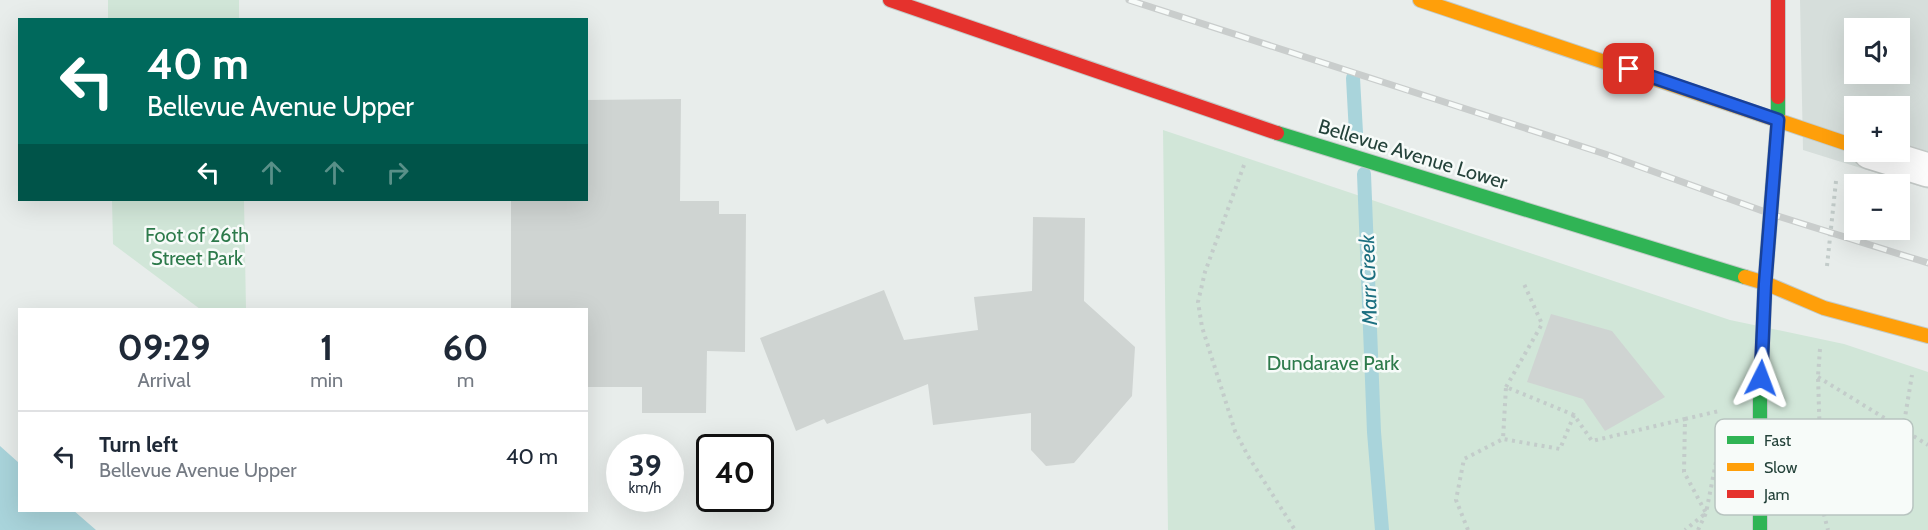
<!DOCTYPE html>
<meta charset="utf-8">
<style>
:root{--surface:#fff;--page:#f6f6f7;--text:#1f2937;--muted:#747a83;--line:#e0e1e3}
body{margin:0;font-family:Cabin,sans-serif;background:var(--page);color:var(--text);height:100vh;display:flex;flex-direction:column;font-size:22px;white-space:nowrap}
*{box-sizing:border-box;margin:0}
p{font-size:20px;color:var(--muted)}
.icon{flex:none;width:33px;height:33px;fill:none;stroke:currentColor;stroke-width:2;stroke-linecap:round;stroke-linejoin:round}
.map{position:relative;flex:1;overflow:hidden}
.details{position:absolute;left:18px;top:308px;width:570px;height:204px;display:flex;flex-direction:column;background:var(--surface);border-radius:0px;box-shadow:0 6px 24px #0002}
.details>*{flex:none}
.guide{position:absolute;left:18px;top:18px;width:570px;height:183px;border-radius:0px;box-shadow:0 6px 24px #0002;background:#00695c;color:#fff;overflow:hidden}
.fabs{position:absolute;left:1844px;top:18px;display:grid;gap:12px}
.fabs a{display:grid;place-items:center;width:66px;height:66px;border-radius:0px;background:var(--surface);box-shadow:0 6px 24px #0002;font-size:30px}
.speed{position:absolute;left:606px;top:434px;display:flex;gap:12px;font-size:30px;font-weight:700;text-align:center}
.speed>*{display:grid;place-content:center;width:78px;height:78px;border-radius:50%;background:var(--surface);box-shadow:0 6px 24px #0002;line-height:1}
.speed small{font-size:15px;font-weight:400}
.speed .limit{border:3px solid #111;border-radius:9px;background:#fff;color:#111}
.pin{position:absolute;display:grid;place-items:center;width:51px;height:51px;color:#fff;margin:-26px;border-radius:12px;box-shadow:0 3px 9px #0006}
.me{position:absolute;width:66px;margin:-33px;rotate:3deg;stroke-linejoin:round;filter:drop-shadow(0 0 4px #0008)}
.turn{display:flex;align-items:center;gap:21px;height:126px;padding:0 30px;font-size:27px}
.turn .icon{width:78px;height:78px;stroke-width:2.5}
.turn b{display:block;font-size:42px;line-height:51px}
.lanes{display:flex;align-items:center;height:57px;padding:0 30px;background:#0003;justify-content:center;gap:30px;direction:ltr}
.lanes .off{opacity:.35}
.eta{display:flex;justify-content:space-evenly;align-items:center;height:102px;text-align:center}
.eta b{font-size:36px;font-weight:700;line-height:42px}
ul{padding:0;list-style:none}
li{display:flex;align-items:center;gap:18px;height:90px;padding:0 30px;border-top:2px solid var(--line)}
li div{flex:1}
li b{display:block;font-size:22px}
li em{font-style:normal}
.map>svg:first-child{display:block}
.built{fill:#d6dedb;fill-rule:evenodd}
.green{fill:#d1e6d8}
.water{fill:#a9d4db}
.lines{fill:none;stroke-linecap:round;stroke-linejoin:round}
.stream{stroke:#a9d4db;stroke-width:14}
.building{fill:#cfd4d2}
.street-casing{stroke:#c5cac8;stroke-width:36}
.fast-casing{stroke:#c3cbc8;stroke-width:16}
.slow-casing{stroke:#c3cbc8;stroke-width:16}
.jam-casing{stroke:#c3cbc8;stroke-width:16}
.path{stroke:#c3ccca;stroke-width:4;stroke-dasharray:3 4.5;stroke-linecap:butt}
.street{stroke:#fcfcfc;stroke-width:33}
.fast{stroke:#30b455;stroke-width:14}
.slow{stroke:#ff9f0a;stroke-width:14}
.jam{stroke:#e5322d;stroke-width:14}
.rail-casing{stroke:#c9cdcc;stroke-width:7}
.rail{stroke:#f7fbf9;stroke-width:4.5;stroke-dasharray:14;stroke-linecap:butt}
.route-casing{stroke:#184099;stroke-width:15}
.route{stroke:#2563eb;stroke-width:10}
.labels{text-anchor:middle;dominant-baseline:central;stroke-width:5;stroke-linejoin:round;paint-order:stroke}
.street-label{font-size:20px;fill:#24423a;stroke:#f7fbf9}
.park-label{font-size:20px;fill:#2d7a4b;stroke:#f7fbf9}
.water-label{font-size:21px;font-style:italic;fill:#1c6f80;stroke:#f7fbf9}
.key{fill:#f7fbf9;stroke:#b8c4c0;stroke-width:1.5}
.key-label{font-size:16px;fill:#24423a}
</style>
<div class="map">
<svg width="1928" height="530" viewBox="0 0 1928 530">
<rect width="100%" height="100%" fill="#e8edeb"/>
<path class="built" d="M1800,0H1928V189L1803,150ZM1854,28H1899V74H1854ZM1854,106H1899V152H1854Z"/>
<path class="green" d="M108,0H239V19H108Z
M1163,130L1730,320L1844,344L1928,372V530H1168Z
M112,200H244L246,309H200L113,244Z"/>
<path class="water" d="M0,446L19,463L20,510H73L96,530H0Z"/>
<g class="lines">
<path class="stream" d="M1353,78L1356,133
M1364,174L1374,432L1382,530"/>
</g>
<path class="building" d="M681,99L680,201H719V214H746L745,352L707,351L706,413H642V387H586V309H511V200H586V100Z
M1033,217L1085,218L1084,301L1135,347L1132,396L1074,463L1046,466L1031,450V413L933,425L928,384L827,424L824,419L796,431L760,338L884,290L904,340L978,330L974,297L1032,291Z
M1551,314L1612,331L1665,397L1605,431L1583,399L1527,382Z"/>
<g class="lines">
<g class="street-casing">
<path id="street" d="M1870,152L1928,170"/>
</g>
<g class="fast-casing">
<path id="fast" d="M1277,133L1745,277
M1760,530V401L1765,283L1778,120V97"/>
</g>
<g class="slow-casing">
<path id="slow" d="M1420,0L1854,146
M1745,277L1765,283L1824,308L1928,336"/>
</g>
<g class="jam-casing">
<path id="jam" d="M890,0L1277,133
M1778,0V97"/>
</g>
<path class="path" d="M1244,165L1205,272L1198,302L1202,327L1235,431L1248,456L1295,530
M1827,266L1836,181
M1820,349L1818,376L1822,507L1828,530
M1818,377L1928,445
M1506,387L1542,324L1524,284
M1574,415L1560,449L1503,439L1506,387L1574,415L1592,441L1685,419L1684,472L1706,513L1685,530
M1685,419L1719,411
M1903,429L1912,375
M1468,530L1456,500L1464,459L1503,439
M1698,530L1706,513L1717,457"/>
<use href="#street" class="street"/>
<use href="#fast" class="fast"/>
<use href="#slow" class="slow"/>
<use href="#jam" class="jam"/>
<g class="rail-casing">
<path id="rail" d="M1129,0L1605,154L1771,214L1928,263"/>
</g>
<use href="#rail" class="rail"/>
</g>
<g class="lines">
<g class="route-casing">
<path id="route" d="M1629,69L1778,120L1765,284L1761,378"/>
</g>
<use href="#route" class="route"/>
</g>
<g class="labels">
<g class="street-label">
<text transform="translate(1413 154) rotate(17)">Bellevue Avenue Lower</text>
</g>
<g class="park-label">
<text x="197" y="235">Foot of 26th<tspan x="197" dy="23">Street Park</tspan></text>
<text x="1333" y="363">Dundarave Park</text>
</g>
<g class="water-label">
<text transform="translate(1368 280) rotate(-92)">Marr Creek</text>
</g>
</g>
<rect x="1715" y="419" width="198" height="96" rx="9" class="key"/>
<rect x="1727" y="436" width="27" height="8" fill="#30b455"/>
<rect x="1727" y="463" width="27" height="8" fill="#ff9f0a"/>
<rect x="1727" y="490" width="27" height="8" fill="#e5322d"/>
<g class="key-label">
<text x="1764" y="446">Fast</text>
<text x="1764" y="473">Slow</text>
<text x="1764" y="500">Jam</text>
</g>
</svg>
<div class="fabs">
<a><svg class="icon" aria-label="sound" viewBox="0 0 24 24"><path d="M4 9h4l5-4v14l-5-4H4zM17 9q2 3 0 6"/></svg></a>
<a>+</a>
<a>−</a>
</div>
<div class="speed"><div>39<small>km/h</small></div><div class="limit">40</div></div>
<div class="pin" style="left:1629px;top:69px;background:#d93025"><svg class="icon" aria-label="arrive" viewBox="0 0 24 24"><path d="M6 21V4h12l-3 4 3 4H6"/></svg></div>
<svg class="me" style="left:1761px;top:378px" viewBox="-20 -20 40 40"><path d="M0-17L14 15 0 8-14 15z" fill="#2563eb" stroke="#fff" stroke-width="4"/></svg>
<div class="guide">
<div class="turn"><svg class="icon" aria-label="left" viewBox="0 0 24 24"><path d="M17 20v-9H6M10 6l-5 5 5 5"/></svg><div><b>40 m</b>Bellevue Avenue Upper</div></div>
<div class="lanes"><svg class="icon" aria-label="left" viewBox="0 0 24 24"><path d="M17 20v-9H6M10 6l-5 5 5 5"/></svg><svg class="icon off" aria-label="ahead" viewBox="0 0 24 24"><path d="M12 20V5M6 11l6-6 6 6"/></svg><svg class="icon off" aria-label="ahead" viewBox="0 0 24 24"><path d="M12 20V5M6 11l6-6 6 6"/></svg><svg class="icon off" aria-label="right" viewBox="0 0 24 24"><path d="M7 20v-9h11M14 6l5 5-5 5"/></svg></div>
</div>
<section class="details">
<div class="eta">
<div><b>09:29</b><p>Arrival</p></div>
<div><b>1</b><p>min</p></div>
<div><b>60</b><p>m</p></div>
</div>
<ul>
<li><svg class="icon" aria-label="left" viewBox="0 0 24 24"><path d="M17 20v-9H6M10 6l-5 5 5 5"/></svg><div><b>Turn left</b><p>Bellevue Avenue Upper</p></div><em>40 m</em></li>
</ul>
</section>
</div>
